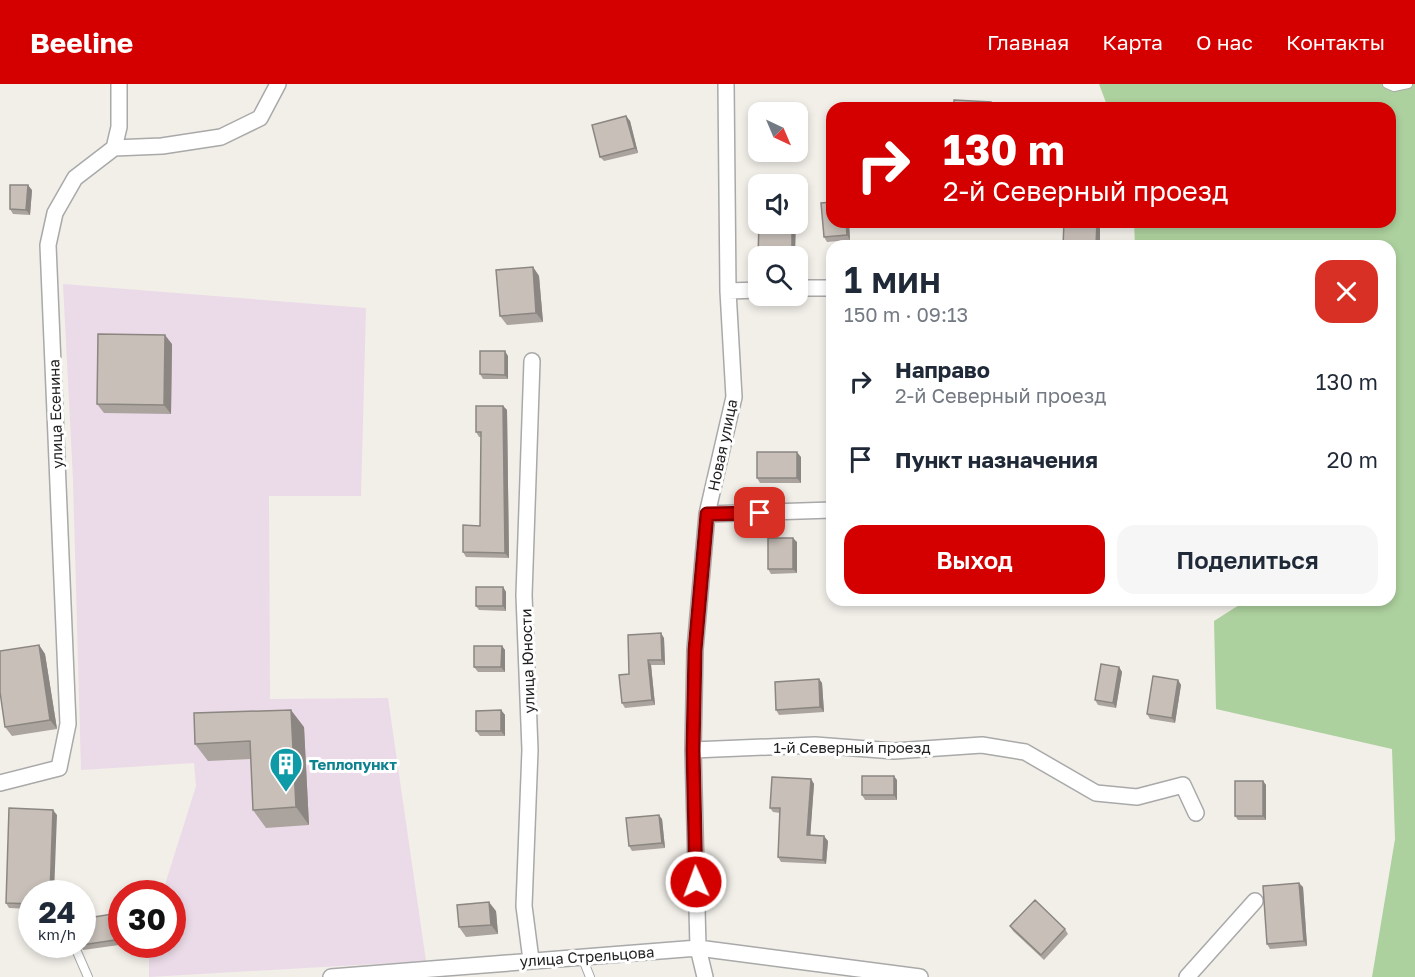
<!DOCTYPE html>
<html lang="ru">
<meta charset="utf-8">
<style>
:root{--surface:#fff;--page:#f6f6f7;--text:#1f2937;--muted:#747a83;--accent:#d40000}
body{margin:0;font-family:"Golos Text",sans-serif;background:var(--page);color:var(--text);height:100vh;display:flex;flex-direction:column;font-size:22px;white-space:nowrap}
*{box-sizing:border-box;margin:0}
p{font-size:20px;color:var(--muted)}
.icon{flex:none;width:33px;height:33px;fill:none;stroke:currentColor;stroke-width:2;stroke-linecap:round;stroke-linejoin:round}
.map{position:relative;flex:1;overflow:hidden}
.side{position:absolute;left:826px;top:156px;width:570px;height:366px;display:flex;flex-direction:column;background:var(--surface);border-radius:18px;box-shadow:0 3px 9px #0003}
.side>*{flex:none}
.banner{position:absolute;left:826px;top:18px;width:570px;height:126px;border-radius:18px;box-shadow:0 3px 9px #0003;background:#d40000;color:#fff;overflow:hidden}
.needle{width:39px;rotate:136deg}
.tools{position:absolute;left:748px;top:18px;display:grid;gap:12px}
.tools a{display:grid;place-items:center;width:60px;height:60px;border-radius:12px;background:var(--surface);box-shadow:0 3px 9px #0003;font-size:30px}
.speed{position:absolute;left:18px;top:796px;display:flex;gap:12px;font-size:30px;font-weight:700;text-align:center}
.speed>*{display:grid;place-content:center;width:78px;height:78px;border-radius:50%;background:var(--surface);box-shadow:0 3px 9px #0003;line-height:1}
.speed small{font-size:15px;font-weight:400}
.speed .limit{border:9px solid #d22;background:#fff;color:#111}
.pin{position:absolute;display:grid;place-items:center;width:51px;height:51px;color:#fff;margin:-26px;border-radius:12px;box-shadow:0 3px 9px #0006}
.me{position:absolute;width:66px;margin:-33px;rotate:358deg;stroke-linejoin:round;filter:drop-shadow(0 0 4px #0008)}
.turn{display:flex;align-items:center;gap:21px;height:126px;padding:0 18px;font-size:27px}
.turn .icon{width:78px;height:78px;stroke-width:2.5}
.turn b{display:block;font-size:42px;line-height:51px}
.round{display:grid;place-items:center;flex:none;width:63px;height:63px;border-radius:18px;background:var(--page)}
.head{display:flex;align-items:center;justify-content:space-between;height:102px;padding:0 18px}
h1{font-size:36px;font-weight:600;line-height:45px}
.button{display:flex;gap:12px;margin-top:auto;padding:12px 18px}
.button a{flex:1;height:69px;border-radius:18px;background:var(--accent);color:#fff;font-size:24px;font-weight:600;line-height:69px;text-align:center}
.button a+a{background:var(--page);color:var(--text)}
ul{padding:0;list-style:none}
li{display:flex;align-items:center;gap:18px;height:78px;padding:0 18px}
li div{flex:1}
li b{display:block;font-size:22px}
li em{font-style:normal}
header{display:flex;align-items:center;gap:36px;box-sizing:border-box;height:84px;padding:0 30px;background:var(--accent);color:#fff}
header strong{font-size:28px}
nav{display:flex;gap:33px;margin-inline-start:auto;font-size:21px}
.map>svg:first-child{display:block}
.industrial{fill:#ebdbe8}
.forest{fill:#add19e}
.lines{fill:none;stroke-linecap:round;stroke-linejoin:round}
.lane-casing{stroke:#a9a9a9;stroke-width:10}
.street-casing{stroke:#a9a9a9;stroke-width:18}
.lane{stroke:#fff;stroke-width:8}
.street{stroke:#fff;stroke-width:15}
.wall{fill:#aba49e}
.shaded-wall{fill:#8b8681}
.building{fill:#c7bfb8;stroke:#8b8681;stroke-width:1.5}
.route-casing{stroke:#8a0000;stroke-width:15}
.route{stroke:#d40000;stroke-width:10}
.labels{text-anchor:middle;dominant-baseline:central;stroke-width:6;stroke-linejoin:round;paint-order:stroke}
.street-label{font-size:15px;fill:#222;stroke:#fff}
.culture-label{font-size:15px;font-weight:bold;fill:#0d838f;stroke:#fff;text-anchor:start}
</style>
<header>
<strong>Beeline</strong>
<nav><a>Главная</a><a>Карта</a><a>О нас</a><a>Контакты</a></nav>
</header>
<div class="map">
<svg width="1415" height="893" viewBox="0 0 1415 893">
<rect width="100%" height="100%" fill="#f2efe9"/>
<path class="industrial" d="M63,200L366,224L361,412H269L270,615L388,614L426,877L149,893V861H172V810H162L196,702L194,679L81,686L73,396Z"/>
<path class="forest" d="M1099,0H1415V893H1372L1395,755L1392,665L1216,625L1214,537L1247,516H1390V162H1135L1134,138H1390V24H1108Z"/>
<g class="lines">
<g class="lane-casing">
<path id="lane" d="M1387,0L1394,3L1408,0
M74,861L88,893
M582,873L590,893"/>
</g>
<g class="street-casing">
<path id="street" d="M114,64L162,62L221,53L260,34L278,0
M798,204H832
M728,207L759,206
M707,430L832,426
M693,666L815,661L894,667L982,661L1025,668L1096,709L1137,713L1183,701L1196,729
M0,699L59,684L68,640L48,161L55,129L75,94L114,64L119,43V0
M531,876L524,822L530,666L524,511L532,277
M331,893L698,864L920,893
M705,893L698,864L693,666L695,565L707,430L734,313L728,207L726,0
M1187,893L1255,817"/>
</g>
<use href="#lane" class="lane"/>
<use href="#street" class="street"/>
</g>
<path class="wall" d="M626,32L630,37L638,69L604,77L600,73Z
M32,106L30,131L13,130L10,125Z
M832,138H849L850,156L827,158L824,153Z
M533,183L539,192L543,238L507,241L500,232Z
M172,260L171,330L104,329L97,320Z
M508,272V295H483L480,290Z
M503,322L507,326L509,474L466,473L463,468L480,442L481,353H479L476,348Z
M801,373V399H760L757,394Z
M797,458V489L771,490L768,485Z
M503,503L506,508V527L479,526L476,522Z
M845,516H883V518L846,517Z
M664,554L665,581H651L655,621L625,624L622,619L629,590Z
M39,561L45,570L57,645L12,652L5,643Z
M502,562L505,566V588H478L474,583Z
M1119,583L1122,588L1116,624L1098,621L1095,616Z
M819,595L822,599L824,628L779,631L776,626Z
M1178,596L1181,601L1175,639L1150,635L1147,630Z
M501,626L505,631V652H480L476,647Z
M304,643L309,741L266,744L253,726L251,675L208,677L195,660Z
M811,695L814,700L810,752L828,757L826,780L781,778L778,773L780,729L773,728L770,724Z
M897,696V716H865L862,711Z
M1263,697L1266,701V736H1238L1235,732Z
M57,731L32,810V825L9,824L6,819Z
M662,735L665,764L632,767L629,762Z
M1303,803L1307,862L1270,865L1267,860Z
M496,827L498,850L466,853L459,843Z
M112,830L115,835L119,861L83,866L80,861Z
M1010,842L1065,845L1068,850L1044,876L1013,847Z"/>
<path class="shaded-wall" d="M626,32L630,37L638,69L635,64Z
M28,101L32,106L30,131L26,126Z
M846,138H849L850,156L847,151Z
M1097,138H1098L1100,141V162H1096Z
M792,140H796L795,172H792Z
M533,183L539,192L543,238L536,229Z
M165,251L172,260L171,330L164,321Z
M505,267L508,272V295L505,291Z
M503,322L507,326L509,474L505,469Z
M797,368L801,373V399L797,394Z
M793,454L797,458V489L793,485Z
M503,503L506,508V527L503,522Z
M661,549L664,554L665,581L662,576Z
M39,561L45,570L57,645L50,636Z
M502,562L505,566V588L501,583Z
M648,576L651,581L655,621L652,616Z
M1119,583L1122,588L1116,624L1113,619Z
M819,595L822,599L824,628L820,623Z
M1178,596L1181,601L1175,639L1172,634Z
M291,626L304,643L309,741L296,723Z
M501,626L505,631V652L501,647Z
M894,692L897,696V716L894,711Z
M811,695L814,700L810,756L807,751Z
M1263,697L1266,701V736L1263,732Z
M53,726L57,731L54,810H50Z
M659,731L662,735L665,764L662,759Z
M824,752L828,757L826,780L823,776Z
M1299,799L1303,803L1307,862L1304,857Z
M489,818L496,827L498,850L491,841Z
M112,830L115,835L119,861L115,856Z"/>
<path class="building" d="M954,16L991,18V24H954Z
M626,32L635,64L600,73L592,41Z
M10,101H28L26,126L10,125Z
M832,118V138H846L847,151L824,153L821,119Z
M1064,138H1097L1096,162H1063Z
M759,140H792V172H758Z
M533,183L536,229L500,232L496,186Z
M98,250L165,251L164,321L97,320Z
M480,267H505V291L480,290Z
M476,322H503L505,469L463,468V441L480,442L481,348H476Z
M757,368H797V394H757Z
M768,454H793V485H768Z
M476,503H503V522H476Z
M661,549L662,576H648L652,616L622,619L619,591L629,590L628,551Z
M39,561L50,636L5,643L0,608V567Z
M474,562H502L501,583H474Z
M1101,580L1119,583L1113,619L1095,616Z
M1153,592L1178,596L1172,634L1147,630Z
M819,595L820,623L776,626L775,598Z
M291,626L296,723L253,726L250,657L195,660L194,629Z
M501,626V647H476V627Z
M862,692H894V711H862Z
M772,693L811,695L807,751L824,752L823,776L778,773L780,724H770Z
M1235,697H1263V732H1235Z
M9,724L53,726L50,810H32V820L6,819Z
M659,731L662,759L629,762L626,734Z
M1299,799L1304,857L1267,860L1263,802Z
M1035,816L1065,845L1041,871L1010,842Z
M489,818L491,841L459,843L457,821Z
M112,830L115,856L82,861V835Z"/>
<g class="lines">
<g class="route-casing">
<path id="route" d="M696,798L693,666L695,566L707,430L760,429"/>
</g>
<use href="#route" class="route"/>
</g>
<defs>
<g id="building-pin" transform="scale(1.725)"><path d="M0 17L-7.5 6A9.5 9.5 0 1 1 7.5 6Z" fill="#0f9aa8" stroke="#fff"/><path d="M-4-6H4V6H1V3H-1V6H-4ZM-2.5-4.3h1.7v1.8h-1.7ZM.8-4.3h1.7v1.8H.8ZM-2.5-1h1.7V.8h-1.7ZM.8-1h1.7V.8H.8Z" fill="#fff"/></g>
</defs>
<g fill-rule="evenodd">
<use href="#building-pin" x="286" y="680"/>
</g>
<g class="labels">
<g class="street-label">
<text transform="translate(55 330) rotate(-92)">улица Есенина</text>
<text transform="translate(722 361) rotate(-78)">Новая улица</text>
<text transform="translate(527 577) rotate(-92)">улица Юности</text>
<text x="852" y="663">1-й Северный проезд</text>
<text transform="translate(587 872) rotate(-4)">улица Стрельцова</text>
</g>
<g class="culture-label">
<text x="309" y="680">Теплопункт</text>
</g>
</g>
</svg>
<div class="tools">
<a><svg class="needle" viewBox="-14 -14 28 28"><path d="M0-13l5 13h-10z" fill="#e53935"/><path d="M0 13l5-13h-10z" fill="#747a83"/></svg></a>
<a><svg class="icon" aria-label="sound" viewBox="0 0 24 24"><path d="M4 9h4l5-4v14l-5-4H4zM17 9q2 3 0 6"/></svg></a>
<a><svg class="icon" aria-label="search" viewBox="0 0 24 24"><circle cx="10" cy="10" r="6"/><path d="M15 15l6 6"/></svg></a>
</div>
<div class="speed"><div>24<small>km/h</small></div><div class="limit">30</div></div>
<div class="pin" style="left:760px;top:429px;background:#d93025"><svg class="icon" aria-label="arrive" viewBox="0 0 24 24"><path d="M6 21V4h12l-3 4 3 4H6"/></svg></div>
<svg class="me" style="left:696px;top:798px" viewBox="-20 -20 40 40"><circle r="17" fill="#d40000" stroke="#fff" stroke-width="3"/><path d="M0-11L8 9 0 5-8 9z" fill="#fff"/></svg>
<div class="banner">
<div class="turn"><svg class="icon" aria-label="right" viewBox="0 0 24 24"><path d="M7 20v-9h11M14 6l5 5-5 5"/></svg><div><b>130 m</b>2-й Северный проезд</div></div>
</div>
<section class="side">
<div class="head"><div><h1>1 мин</h1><p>150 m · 09:13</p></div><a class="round" style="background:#d93025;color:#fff"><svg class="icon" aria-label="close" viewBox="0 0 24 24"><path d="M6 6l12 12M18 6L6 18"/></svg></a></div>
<ul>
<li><svg class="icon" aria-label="right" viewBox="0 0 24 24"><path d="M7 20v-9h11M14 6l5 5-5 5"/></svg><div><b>Направо</b><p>2-й Северный проезд</p></div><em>130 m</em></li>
<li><svg class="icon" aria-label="arrive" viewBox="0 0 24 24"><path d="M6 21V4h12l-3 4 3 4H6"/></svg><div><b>Пункт назначения</b></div><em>20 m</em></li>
</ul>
<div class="button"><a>Выход</a><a>Поделиться</a></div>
</section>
</div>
